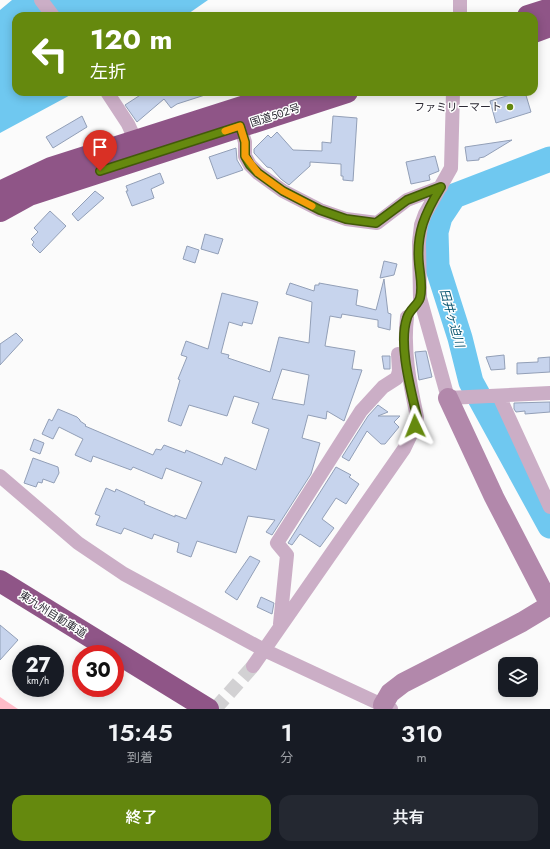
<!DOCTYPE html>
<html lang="ja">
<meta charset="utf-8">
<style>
:root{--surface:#171b24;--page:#242831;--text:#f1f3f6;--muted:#9ea1a6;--accent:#65890e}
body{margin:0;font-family:Jost,"Noto Sans JP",sans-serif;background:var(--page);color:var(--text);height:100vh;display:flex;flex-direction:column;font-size:15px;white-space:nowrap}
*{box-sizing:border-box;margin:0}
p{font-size:13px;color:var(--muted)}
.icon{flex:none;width:22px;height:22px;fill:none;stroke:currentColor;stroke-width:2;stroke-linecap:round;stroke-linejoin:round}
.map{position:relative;height:709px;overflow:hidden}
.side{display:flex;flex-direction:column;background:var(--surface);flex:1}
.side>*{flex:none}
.guide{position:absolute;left:12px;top:12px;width:526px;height:84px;border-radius:12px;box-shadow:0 2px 10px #0003;background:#65890e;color:#fff;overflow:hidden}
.buttons{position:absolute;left:498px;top:657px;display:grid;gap:8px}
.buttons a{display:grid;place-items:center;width:40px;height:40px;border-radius:8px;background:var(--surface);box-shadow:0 2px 10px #0003;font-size:20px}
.speed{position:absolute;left:12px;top:645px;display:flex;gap:8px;font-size:20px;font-weight:700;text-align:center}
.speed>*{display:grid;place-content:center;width:52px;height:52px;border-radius:50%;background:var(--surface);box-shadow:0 2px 10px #0003;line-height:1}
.speed small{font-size:10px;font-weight:400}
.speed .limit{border:6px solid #d22;background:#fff;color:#111}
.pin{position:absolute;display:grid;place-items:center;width:34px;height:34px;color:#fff;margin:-41px -17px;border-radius:50% 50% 50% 0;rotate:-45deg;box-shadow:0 0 4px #0007}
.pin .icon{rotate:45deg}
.me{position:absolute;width:44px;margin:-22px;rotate:358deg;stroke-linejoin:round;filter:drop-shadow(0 0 3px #0008)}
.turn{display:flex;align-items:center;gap:14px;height:84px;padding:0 12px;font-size:18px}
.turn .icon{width:52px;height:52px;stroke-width:2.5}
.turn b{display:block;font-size:28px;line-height:34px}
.eta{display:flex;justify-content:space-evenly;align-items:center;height:68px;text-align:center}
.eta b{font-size:24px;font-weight:600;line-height:28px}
.cta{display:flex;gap:8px;margin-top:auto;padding:8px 12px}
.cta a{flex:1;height:46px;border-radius:12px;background:var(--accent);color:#fff;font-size:16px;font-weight:600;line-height:46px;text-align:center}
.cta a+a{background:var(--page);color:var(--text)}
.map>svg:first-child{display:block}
.green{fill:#ffbbc8}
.water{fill:#6fc8f0}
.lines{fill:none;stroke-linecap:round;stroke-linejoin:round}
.river{stroke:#6fc8f0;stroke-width:25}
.building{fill:#c7d4ed;stroke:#929fb7;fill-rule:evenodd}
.street-tunnel{stroke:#d2d1d3;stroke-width:14;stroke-dasharray:14 7;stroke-linecap:butt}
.street{stroke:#cbaec6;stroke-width:14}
.secondary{stroke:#b288ab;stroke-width:20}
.highway{stroke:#8f5587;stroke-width:22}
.route-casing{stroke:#425909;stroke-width:10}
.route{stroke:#65890e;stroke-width:7}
.slow{stroke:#f59e0b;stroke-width:7}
.poi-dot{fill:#65890e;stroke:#fff;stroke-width:1.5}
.labels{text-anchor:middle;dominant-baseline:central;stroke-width:3;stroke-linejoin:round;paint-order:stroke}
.poi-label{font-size:11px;fill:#2d2b35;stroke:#fff;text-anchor:end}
.street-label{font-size:11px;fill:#2d2b35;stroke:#fff}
.water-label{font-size:12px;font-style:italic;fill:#06536e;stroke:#fff}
</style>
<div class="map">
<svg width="550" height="709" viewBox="0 0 550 709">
<rect width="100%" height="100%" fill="#fbfbfb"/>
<path class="green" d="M0,697L18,709H0Z"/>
<path class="water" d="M12,0H208L185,16H16V92H76L0,133V10Z"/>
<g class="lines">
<path class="river" d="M550,159L454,196L440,217L436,232L437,266L460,338L471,382L550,526"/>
</g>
<path class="building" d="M145,92H207L208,94L177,104L171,108L164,99L137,122L125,105Z
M520,92H525L531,112L496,123L490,101Z
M82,116L87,127L53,148L46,137Z
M333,116L357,118L353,181L343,180V176H341V164L310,162V166L289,185L281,179L271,168L267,167L254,153V149L268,135L271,138L277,132L293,150L322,151V142L331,143Z
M512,140L484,157L479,158V160L467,161L465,147Z
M236,148L237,160L243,170L217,179L209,157Z
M435,156L439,171L429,175L430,180L411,184L406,162Z
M160,173L164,183L151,189L154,198L132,206L126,191H128L126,186Z
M95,191L104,198L78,221L72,214Z
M50,211L66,226L40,253L32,245L34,242L31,239L38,232L34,228Z
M205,234L223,239L218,254L201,249Z
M187,246L199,250L195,263L183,259Z
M384,261L397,264L394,275L380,278Z
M384,279L388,313L391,314L390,330L378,327V320L342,314L341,318L330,316L325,346L355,351L352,369L362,370L344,421L327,411L326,419L308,415L302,438L320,443L311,474L272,535L266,532L275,520L248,516L236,553L197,541L191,557L177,552L179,543L154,534L152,539L124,528L121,534L96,525L100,516L95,514L106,488L115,492L116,489L145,502L144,504L175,517V515L186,519L202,482L166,468L162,479L133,467L131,470L93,456L91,462L75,455L83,439L59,427L53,439L42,434L49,419L52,421L58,409L77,417L80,420V421L86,425L85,426L153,455L156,449L161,450L164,445L185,453L186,450L222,465L225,457L256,470L269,429L252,423L259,403L234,396L227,416L189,405L181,426L168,421L180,380L178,379L187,357L181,355L186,341L208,349L222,293L258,302L252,324L243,322L242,326L229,322L221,353L229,355L228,358L270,372L279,337L309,343L312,302L286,294L290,283L314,291L315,285H319V283L358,290L356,305L376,310ZM282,369L309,375L304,405L272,399Z
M16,333L23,340L0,365V344Z
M426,351L432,377L419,380L415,352Z
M504,355L505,369L491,370L486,357Z
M382,356H390V369H384Z
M550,357V372L517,374V363L538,362V358Z
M550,402V412L525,414V411L516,412L514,409V403Z
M378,405L388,412L378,416H400L394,422L399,427L385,444H381L367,431L349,461L342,457L368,416Z
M34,439L44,443L40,454L30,450Z
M33,458L58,467L59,473L54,483L43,479L42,483L38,482L36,487L24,483Z
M336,467L351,475L349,477L359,484L346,504L336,498L322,519L334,528L320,547L300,534L292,545L288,543Z
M250,556L260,561L237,600L225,592Z
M261,597L274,603L272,614L257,607Z
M0,625L18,640L0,660Z"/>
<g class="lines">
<path class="street-tunnel" d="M215,709L253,666"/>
<path class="street" d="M41,0L53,16
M460,0V16
M107,92L128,124L139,148
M453,92L451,168L425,214L421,225L419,242L420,298L448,398L550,393
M240,126L245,142V156L250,165L258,173L283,191L320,210L346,219L377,223L407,200L441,187
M499,396L550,507
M0,476L78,543L124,574L264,650L391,709
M280,624L287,555L277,543L361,411L383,387L397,378L399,371L398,354
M253,666L404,449L415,426L417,417C410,384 403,351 407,317"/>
<path class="secondary" d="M383,705L390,693L403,683L522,622L550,605L494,497L448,398"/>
<path class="highway" d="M528,16L550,9
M534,32L550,26
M0,192L51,168L289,92
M0,211L29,195L347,92
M0,581L208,709"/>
</g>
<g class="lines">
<g class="route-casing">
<path id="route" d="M100,171L240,126L245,142V156L250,165L258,173L283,191L320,210L346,219L376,223L407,200L441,187C425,213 416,233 419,264C420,275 423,287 420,298C418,305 409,310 407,318C398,344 411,390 417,417L415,426"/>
</g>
<use href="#route" class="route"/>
<path class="slow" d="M225,131L240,126L245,142V156L258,173L283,191L312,206"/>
</g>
<circle class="poi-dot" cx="510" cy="107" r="4"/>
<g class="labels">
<g class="poi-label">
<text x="502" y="107">ファミリーマート</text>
</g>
<g class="street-label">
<text transform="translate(275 115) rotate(-18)">国道502号</text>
<text transform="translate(53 614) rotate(32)">東九州自動車道</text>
</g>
<g class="water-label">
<text transform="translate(452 318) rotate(74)">田井ヶ迫川</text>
</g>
</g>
</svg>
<div class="buttons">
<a><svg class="icon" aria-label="layers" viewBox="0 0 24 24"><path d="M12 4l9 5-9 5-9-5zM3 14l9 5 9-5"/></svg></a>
</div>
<div class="speed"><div>27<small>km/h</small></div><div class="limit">30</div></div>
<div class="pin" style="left:100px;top:171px;background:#d93025"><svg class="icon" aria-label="arrive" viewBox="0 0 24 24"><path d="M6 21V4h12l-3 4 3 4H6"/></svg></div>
<svg class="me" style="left:415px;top:426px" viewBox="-20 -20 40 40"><path d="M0-17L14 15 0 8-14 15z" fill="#65890e" stroke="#fff" stroke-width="4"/></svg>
<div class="guide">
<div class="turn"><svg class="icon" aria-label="left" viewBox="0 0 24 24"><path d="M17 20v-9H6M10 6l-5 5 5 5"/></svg><div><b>120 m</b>左折</div></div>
</div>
</div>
<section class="side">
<div class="eta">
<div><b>15:45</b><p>到着</p></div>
<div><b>1</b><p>分</p></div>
<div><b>310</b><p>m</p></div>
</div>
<div class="cta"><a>終了</a><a>共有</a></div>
</section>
